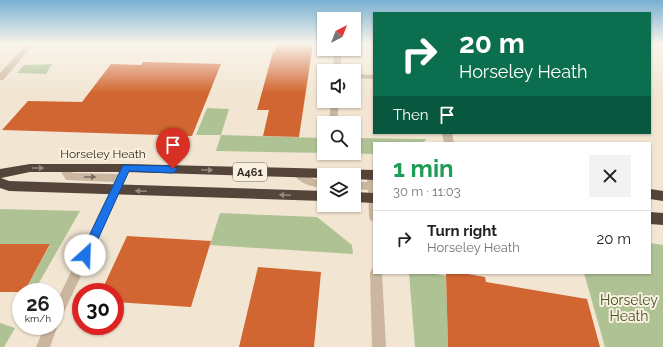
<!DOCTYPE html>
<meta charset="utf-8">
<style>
:root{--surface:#fff;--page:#f2f2f2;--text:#202124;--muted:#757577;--line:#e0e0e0}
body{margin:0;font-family:Raleway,sans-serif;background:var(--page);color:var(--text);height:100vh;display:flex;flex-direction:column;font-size:15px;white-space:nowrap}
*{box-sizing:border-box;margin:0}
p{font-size:13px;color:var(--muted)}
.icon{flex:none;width:22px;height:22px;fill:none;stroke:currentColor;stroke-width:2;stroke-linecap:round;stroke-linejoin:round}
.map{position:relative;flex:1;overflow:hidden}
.drawer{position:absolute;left:373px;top:142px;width:278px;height:132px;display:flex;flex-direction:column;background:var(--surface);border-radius:0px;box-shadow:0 1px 3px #0004}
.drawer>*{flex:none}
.hud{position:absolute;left:373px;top:12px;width:278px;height:122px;border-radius:0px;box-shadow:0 1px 3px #0004;background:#0b6e4f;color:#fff;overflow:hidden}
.needle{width:26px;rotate:42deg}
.tools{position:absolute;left:317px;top:12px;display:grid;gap:8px}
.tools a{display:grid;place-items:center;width:44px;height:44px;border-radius:0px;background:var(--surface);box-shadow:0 1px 3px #0004;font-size:20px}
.speed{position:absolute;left:12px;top:283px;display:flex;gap:8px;font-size:20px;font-weight:700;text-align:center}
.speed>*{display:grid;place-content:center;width:52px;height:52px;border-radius:50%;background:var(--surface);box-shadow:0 1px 3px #0004;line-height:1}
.speed small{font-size:10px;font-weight:400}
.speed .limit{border:6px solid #d22;background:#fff;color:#111}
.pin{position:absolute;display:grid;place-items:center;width:34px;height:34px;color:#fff;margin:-41px -17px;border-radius:50% 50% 50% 0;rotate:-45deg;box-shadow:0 0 4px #0007}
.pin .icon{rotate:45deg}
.me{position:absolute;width:44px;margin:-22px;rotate:25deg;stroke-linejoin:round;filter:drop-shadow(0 0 3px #0008)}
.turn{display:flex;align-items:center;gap:14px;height:84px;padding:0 20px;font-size:18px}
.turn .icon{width:52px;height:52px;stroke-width:2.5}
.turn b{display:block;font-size:28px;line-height:34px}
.then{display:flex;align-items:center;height:38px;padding:0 20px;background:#0003;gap:8px;font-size:15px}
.round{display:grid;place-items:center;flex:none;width:42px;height:42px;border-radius:0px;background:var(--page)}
.headline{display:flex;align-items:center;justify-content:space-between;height:68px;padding:0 20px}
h1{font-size:24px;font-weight:700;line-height:30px;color:#1e9e55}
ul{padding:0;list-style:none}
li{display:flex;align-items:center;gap:12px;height:56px;padding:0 20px;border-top:1px solid var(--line)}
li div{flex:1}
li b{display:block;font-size:15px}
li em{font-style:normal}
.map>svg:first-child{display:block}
.green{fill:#aec293}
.building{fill:#d26632}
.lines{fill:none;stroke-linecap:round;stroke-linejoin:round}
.minor{fill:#cbb79f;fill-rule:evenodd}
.highway{fill:#554439;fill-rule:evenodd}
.oneway{fill:#97897b}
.oneway2{fill:#78695b}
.route{fill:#1a73e8;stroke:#114b97}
.labels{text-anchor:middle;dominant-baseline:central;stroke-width:4;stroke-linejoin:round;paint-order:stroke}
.shield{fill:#faf0df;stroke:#6f655b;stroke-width:1}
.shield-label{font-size:11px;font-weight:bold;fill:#342a23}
.street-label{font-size:12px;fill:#342a23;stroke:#faf0df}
.near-park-label{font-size:14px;fill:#3f5425;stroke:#faf0df}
</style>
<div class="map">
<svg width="663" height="347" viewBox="0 0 663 347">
<rect width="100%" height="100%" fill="#f2e6d3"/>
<path class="green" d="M52,64L46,74L17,73L24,65Z
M207,108L229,109L221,135L324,138V153L216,151L221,135H196Z
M354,138L427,139L422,143H374V154L339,153H354Z
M0,209L80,211L36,288L24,292L50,245L0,244Z
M220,213L317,217L352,245L353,254L210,245Z
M650,243L663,245V347H605L584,273H650Z
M409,273H430L446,276L448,347H415Z
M0,323L15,328L4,347H0Z"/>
<path class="building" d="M277,44H313L299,137L263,136L269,110H257L273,52H275Z
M143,62L221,64L192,136L2,130L28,101L82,102L111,64L141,65Z
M127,236L211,241L191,307L115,302V292H101Z
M0,244H50L24,292H0Z
M258,267L321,272L314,347H239Z
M446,273H462L485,277L486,282L587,299L600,347H448Z"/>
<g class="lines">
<path class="minor" d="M27,44H34L3,80H0V73Z
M334,50H340L341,52V71H333Z
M354,74L374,75V79L354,78Z
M331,101H339L337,123L329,122Z
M442,133H452L454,143H444Z
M64,164L67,165L73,173L118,174L123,165H129L131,168L58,325L50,347H36L45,326H55V305L114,182L66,180L59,168L61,165Z
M298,169L314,179L324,180V188C312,187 299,184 293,173L294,170Z
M372,171L374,172V222L370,220L369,217L368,190L354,189V181L367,182L368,172Z
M374,268V273H382L386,347H372L370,273L372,269Z"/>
<path class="highway" d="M30,164H126L374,170V180L354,179V175H324V178L126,172H30L1,178L9,181L324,191V201L9,191L0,188V169Z
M650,189L663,191V201L650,199Z
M354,192L374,193V203L354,202Z
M650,212L663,213V225L650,224Z"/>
</g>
<defs><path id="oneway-solid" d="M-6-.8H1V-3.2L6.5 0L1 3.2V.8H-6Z"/></defs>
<g class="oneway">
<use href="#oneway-solid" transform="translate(38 168)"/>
<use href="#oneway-solid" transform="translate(207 170) rotate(2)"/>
<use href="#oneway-solid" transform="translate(141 191) rotate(-178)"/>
<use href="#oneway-solid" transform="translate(285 195) rotate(-178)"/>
</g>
<use class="oneway2" href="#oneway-solid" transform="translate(90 177)"/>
<linearGradient id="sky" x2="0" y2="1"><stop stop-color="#78b0d2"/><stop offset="0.47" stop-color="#f9f4eb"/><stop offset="1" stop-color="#f9f4eb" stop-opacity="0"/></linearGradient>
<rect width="663" height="93" fill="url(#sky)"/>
<path class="route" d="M123,165L173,166L178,169L173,173L129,171L89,259L85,260L81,259L80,255Z"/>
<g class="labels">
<rect class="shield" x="233" y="163" width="34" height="18" rx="3"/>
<g class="shield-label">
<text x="250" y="172">A461</text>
</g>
<g class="street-label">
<text x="103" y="154">Horseley Heath</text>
</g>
<g class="near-park-label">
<text x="629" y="300">Horseley<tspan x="629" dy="16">Heath</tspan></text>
</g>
</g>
</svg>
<div class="tools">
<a><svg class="needle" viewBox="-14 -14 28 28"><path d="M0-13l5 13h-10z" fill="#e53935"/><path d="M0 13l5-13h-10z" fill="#757577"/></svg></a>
<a><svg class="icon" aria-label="sound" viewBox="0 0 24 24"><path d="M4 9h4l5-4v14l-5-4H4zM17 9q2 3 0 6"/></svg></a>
<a><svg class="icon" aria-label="search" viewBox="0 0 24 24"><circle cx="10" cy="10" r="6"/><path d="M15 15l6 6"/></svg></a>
<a><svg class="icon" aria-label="layers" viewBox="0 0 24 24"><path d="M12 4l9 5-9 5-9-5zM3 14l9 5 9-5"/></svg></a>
</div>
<div class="speed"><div>26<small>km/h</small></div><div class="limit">30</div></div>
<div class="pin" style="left:173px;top:169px;background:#d93025"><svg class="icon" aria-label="arrive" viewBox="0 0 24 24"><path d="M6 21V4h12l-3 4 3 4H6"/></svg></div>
<svg class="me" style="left:85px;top:255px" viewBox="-20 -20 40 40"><circle r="19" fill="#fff"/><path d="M0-13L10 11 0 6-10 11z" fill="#1a73e8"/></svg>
<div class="hud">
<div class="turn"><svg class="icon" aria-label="right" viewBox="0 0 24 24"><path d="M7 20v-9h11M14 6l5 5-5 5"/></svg><div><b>20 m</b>Horseley Heath</div></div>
<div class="then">Then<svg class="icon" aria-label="arrive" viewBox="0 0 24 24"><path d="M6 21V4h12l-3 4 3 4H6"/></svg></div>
</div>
<section class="drawer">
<div class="headline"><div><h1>1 min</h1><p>30 m · 11:03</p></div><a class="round"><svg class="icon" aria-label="close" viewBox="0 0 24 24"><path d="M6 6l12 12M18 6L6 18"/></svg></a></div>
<ul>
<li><svg class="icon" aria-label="right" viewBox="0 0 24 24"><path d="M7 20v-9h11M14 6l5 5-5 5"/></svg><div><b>Turn right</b><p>Horseley Heath</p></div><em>20 m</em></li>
</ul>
</section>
</div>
